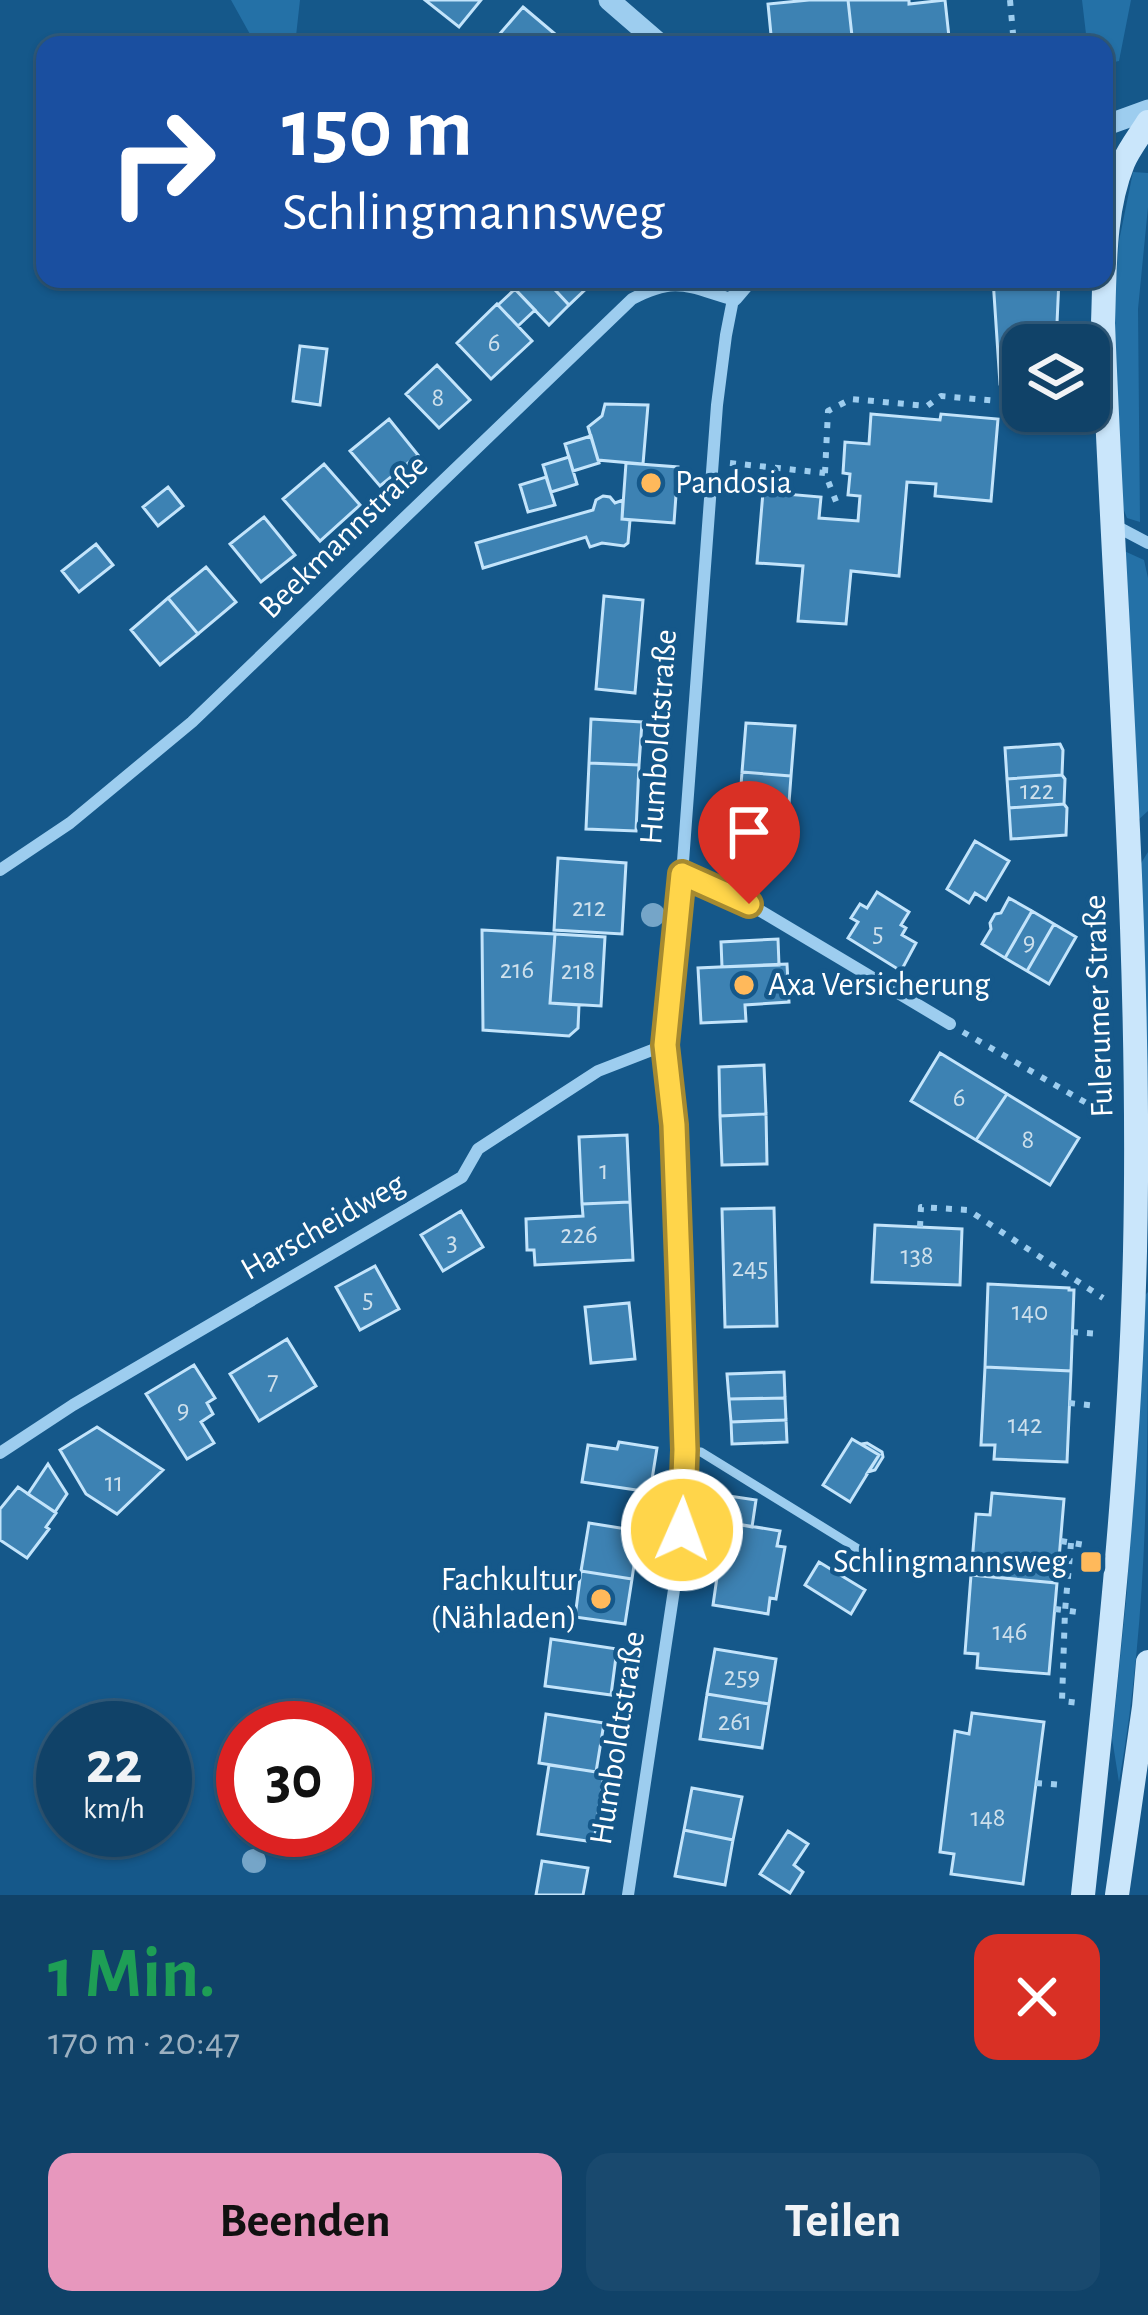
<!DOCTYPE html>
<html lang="de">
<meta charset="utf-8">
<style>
:root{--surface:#104268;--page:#19496e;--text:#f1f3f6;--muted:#9cb0c0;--line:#305b7c;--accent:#e797bd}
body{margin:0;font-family:"Alegreya Sans",sans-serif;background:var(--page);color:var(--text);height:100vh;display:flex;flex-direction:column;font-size:45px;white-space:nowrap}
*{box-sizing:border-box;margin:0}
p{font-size:39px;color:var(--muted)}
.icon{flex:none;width:66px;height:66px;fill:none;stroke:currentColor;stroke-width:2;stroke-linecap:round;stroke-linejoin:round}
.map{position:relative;height:1895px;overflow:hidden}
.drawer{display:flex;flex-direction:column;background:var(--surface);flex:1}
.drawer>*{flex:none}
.banner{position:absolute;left:36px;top:36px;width:1077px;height:252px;border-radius:24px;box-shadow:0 3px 9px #0004,0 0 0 3px var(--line);background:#1a4fa0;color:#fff;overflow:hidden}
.fabs{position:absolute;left:1002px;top:324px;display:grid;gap:24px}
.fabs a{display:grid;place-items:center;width:108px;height:108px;border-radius:24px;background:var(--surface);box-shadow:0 3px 9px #0004,0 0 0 3px var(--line);font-size:60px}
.speed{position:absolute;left:36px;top:1701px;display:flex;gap:24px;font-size:60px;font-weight:700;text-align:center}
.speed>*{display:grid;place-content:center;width:156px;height:156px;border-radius:50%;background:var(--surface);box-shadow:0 3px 9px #0004,0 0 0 3px var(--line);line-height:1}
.speed small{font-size:30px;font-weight:400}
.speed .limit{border:18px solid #d22;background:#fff;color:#111}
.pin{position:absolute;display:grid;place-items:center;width:102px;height:102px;color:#fff;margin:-123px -51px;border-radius:50% 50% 50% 0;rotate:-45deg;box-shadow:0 0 12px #0007}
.pin .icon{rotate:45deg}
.me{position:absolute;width:132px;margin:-66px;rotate:2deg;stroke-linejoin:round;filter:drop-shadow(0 0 9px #0008)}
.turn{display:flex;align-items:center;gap:42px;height:252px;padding:0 48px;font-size:54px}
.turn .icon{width:156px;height:156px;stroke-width:2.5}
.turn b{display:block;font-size:84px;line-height:102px}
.round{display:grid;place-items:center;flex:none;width:126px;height:126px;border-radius:24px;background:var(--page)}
.summary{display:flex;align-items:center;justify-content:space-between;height:204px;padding:0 48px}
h1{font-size:72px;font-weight:700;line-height:90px;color:#1e9e55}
.cta{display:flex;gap:24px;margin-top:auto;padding:24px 48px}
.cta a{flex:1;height:138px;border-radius:24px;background:var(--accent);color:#111;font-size:48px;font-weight:700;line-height:138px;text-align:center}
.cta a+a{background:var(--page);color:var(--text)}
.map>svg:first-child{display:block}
.green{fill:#2471a7}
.building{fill:#3d82b3;stroke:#c3e4fb;stroke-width:3}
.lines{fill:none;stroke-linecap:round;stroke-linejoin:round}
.path{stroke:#9dcdef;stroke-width:6;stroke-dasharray:6 9;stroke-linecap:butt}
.service{stroke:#9dcdef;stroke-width:9}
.minor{stroke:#9dcdef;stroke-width:12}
.tertiary{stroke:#9dcdef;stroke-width:21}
.secondary{stroke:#cae6fb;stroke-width:24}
.tree{fill:#75a5c8}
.route-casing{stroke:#a68a30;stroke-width:30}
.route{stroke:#ffd54a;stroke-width:21}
.poi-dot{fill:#ffb95b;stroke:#15588a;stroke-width:4.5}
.labels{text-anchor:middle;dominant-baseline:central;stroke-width:9;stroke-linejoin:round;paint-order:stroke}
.number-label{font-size:27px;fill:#cee0ec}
.poi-label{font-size:33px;fill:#fff;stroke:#15588a;text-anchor:start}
.street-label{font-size:33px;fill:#fff;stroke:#15588a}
</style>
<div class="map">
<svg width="1148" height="1895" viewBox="0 0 1148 1895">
<rect width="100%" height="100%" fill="#15588a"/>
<path class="green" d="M231,0H300L295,45H256Z
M1082,0H1131L1119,61L1104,64V45H1070L1086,34Z
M1133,172L1148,173V207L1138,309L1140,522L1127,518L1119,498L1112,328L1119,241Z
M1122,550L1144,560L1148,578V811L1137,821Z
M1148,852V1127L1136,871Z
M1148,1292C1148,1455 1148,1621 1119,1782L1112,1738L1127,1591L1143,1297Z"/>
<path class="building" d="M425,0H481L459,27Z
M809,0H848L853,45H772L768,4Z
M848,0H909V4L945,0L949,37L882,45H853Z
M523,7L568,45L491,44Z
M516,279H545L569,305L549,325L510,284Z
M545,279H584L590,285L569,305Z
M993,279H1059L1056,345H1023V384H1000Z
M515,289L535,310L518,326L498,305Z
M497,304L532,341L491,379L457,343Z
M300,346L327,349L320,405L293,401Z
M437,365L470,400L439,428L406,394Z
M605,404L648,405L643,464L598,460L588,427L602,416Z
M871,414L940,420L941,414L998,419L991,501L935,496L936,484L907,482L899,576L851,571L846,624L798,621L803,566L757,563L763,492L821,497L819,518L858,521L860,496L848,495L850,474L843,473L845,442L869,444Z
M389,419L418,455L380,486L350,451Z
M591,436L599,463L573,471L565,444Z
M569,457L577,484L551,492L543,465Z
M626,463L678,467L674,523L622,519Z
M324,464L360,505L320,541L283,499Z
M546,477L555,505L528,512L520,485Z
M168,487L183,506L158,526L143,507Z
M603,496L610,497L615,503L623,500L622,519L630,520L628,543L624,546L602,543L590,547L586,537L483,568L476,543L593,510L596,500Z
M264,517L295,555L261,582L230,544Z
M96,544L113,565L79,592L62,571Z
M206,567L236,602L198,634L168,598Z
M604,596L643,600L635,693L596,689Z
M168,598L198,634L160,665L131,630Z
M591,719L642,722L639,765L589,763Z
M746,723L795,726L791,776L742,772Z
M1060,744L1063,750L1062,775L1007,779L1005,748Z
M589,763L639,765L636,831L586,829Z
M742,772L791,776L786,843L737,840Z
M1062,775L1065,779L1064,804L1009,808L1007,779Z
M1064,804L1067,808L1066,835L1011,839L1009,808Z
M975,841L1009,861L986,900L975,893L969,903L947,889Z
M558,858L626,863L622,934L554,930Z
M877,892L909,912L901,925L906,928L902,935L916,943L901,971L848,938L858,922L851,918L860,904L867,908Z
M1009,898L1032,911L1005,958L982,944L991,929L990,923L995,914L1001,913Z
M1032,911L1054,924L1027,971L1005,958Z
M1054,924L1076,937L1049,984L1027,971Z
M482,930L555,934L550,1003L579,1005L578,1028L569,1036L483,1030Z
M555,934L605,937L601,1006L550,1003Z
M778,939L779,965L722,967L721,942Z
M787,964L789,1002L745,1005L746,1021L701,1023L698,968Z
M940,1053L1007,1094L976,1140L911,1101Z
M764,1065L766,1114L720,1116L719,1067Z
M1007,1094L1079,1138L1050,1185L976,1140Z
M766,1114L767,1164L722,1165L720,1116Z
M627,1135L630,1202L582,1204L579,1137Z
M630,1202L633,1260L535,1265L534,1250H527L526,1219L583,1216L582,1204Z
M774,1208L777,1326L725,1327L722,1209Z
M461,1211L483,1247L443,1271L421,1235Z
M875,1225L962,1229L960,1285L872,1282Z
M375,1266L399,1309L360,1330L336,1287Z
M988,1284L1069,1288V1290H1074L1071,1371L985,1367Z
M629,1303L635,1359L591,1363L585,1307Z
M287,1339L316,1386L259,1421L230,1374Z
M194,1365L215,1398L207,1403L213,1414L201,1422L214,1443L187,1459L146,1394Z
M985,1367L1071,1371L1067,1462L994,1459L995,1445H981Z
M784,1372L785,1398L729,1399L727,1374Z
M785,1398L786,1420L731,1422L729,1399Z
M786,1420L787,1442L732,1444L731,1422Z
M97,1427L163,1470L117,1514L86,1494L60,1450Z
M852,1439L879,1455L850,1502L823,1485Z
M619,1442L657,1448L650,1492L582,1482L588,1445L617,1449Z
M867,1443L882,1452L883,1457L875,1470L868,1472L879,1455L861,1444Z
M48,1464L67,1494L55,1512L28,1494Z
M18,1487L56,1513L46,1527L49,1529L27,1558L0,1540V1509Z
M992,1493L1064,1499L1057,1583L971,1575L976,1514L990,1515Z
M729,1496L756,1500L752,1527L725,1522Z
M725,1522L780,1531L777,1546L785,1547L776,1599L770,1598L768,1614L713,1605Z
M589,1523L639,1531L632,1579L581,1571Z
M819,1562L865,1590L851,1614L805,1585Z
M581,1571L632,1579L625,1624L575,1617Z
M971,1575L1057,1583L1049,1674L977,1668L978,1654L965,1653Z
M551,1639L617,1649L611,1695L545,1686Z
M715,1649L776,1659L769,1704L707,1694Z
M707,1694L769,1704L762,1748L700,1739Z
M972,1713L1044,1722L1023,1884L951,1874L954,1854L940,1852L955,1731L969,1734Z
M546,1714L604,1723L596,1772L539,1763Z
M549,1765L604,1773L594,1842L538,1834Z
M692,1788L742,1797L733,1840L684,1830Z
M684,1830L733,1840L725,1885L675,1876Z
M788,1831L808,1844L794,1865L803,1872L790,1893L760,1874Z
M542,1861L588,1868L583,1895H536Z"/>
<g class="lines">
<path class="path" d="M1010,0L1014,45
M730,463L825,473L837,504
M825,473L828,411L851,399L927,406L941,396L1023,403
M963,1032L1090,1105L1103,1102
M920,1227L921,1207L968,1210L1103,1298
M1072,1332L1101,1334
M1069,1403L1098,1406
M1061,1541L1090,1546
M1071,1543L1065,1611L1062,1701L1079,1703
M1055,1609L1084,1613
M1036,1783L1064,1785"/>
<path class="service" d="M685,1451L701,1452L876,1560"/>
<path class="minor" d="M736,299L753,279
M1112,524L1148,543
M0,870L70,823L192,722L632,299C677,275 688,287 735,300
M682,875L749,904L950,1024
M0,1453L73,1405L462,1177L478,1149L598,1071L665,1045
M628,1895L683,1530L685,1451L674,1125L665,1045L682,875L717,405L726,335L737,279"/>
<path class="tertiary" d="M609,0L661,45
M1104,126L1148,110"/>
<path class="secondary" d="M1083,1895C1106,1681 1130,1466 1135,1251C1142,942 1115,632 1103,323C1105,271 1103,212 1123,163C1129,149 1140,135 1148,122
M1117,1895L1144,1707L1148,1662"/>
</g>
<g class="tree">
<circle cx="653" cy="915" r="12"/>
<circle cx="254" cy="1861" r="12"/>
</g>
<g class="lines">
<g class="route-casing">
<path id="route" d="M682,1530L685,1450L679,1264L674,1125L665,1045L682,874L749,904"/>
</g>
<use href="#route" class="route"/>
</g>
<g class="poi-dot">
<circle cx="651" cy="483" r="12"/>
<circle cx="744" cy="985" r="12"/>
<rect x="1079" y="1550" width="24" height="24" rx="6"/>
<circle cx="601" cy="1599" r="12"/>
</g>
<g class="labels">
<g class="number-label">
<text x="494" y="342">6</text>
<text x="438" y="397">8</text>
<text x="1037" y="790">122</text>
<text x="589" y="907">212</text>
<text x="878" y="932">5</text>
<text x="1029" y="941">9</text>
<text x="517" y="969">216</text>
<text x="578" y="970">218</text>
<text x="959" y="1097">6</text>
<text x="1028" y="1139">8</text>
<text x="604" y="1170">1</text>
<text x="579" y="1234">226</text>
<text x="452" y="1241">3</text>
<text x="917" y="1255">138</text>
<text x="750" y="1267">245</text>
<text x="368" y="1298">5</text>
<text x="1030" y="1311">140</text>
<text x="273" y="1380">7</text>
<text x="183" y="1409">9</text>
<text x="1025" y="1424">142</text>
<text x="114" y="1482">11</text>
<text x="1010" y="1631">146</text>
<text x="742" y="1676">259</text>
<text x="735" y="1721">261</text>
<text x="988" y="1817">148</text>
</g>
<g class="poi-label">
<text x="675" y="483">Pandosia</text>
<text x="768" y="985">Axa Versicherung</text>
<text x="1067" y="1562" text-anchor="end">Schlingmannsweg</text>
<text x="577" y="1580" text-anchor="end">Fachkultur<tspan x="577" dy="38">(Nähladen)</tspan></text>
</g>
<g class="street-label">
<text transform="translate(344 537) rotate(-44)">Beekmannstraße</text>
<text transform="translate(659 737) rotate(-86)">Humboldtstraße</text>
<text transform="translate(1099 1006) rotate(-92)">Fulerumer Straße</text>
<text transform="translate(323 1227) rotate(-30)">Harscheidweg</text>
<text transform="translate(618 1738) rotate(-81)">Humboldtstraße</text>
</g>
</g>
</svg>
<div class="fabs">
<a><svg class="icon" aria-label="layers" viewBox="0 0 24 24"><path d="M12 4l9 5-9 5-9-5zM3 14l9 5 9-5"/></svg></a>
</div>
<div class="speed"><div>22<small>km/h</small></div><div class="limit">30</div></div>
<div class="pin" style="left:749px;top:904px;background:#d93025"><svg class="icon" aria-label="arrive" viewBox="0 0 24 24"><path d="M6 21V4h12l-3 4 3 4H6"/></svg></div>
<svg class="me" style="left:682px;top:1530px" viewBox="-20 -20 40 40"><circle r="17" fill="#ffd54a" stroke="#fff" stroke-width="3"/><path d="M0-11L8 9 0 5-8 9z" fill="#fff"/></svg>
<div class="banner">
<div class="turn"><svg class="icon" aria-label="right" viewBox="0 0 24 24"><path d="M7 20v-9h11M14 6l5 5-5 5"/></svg><div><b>150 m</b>Schlingmannsweg</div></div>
</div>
</div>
<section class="drawer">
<div class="summary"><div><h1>1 Min.</h1><p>170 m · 20:47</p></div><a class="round" style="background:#d93025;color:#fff"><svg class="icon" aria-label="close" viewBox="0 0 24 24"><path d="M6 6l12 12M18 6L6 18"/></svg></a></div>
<div class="cta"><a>Beenden</a><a>Teilen</a></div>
</section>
